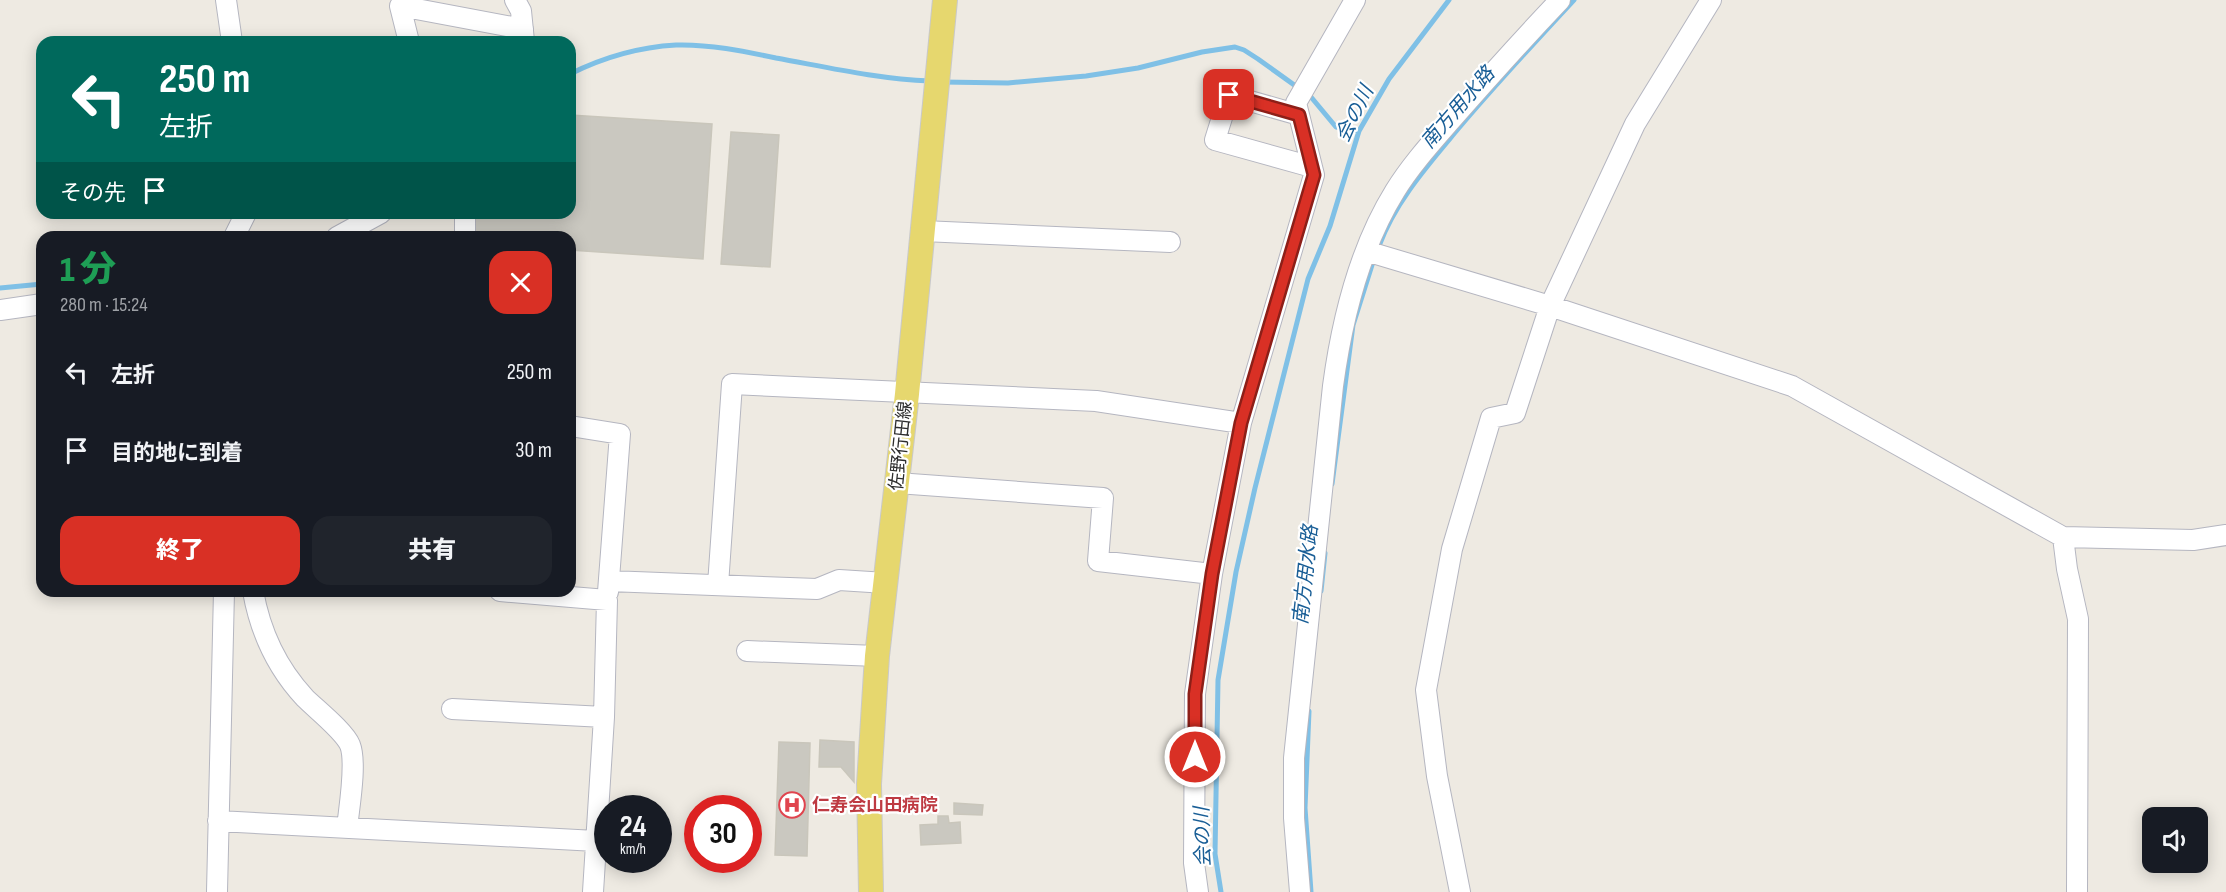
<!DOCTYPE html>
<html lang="ja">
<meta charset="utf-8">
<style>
:root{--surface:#171b24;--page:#20242c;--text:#f1f3f6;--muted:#9ea1a6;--accent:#d93025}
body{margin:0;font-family:"Sofia Sans Condensed","Noto Sans JP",sans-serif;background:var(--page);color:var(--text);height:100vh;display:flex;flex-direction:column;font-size:22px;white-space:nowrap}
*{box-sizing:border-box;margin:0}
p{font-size:20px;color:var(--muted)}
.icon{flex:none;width:33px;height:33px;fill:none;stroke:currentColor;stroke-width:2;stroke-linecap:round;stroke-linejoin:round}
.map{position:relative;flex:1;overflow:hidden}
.panel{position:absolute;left:36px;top:231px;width:540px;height:366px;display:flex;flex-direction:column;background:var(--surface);border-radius:18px;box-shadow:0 3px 15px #0003}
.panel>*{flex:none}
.hud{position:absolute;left:36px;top:36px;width:540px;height:183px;border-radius:18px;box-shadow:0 3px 15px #0003;background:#00695c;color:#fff;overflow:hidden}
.buttons{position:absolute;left:2142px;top:807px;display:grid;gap:12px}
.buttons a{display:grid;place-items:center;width:66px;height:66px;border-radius:12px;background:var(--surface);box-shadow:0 3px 15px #0003;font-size:30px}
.speed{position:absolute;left:594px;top:795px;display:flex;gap:12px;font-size:30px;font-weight:700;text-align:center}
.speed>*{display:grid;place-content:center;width:78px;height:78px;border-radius:50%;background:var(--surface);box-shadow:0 3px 15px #0003;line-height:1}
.speed small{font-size:15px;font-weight:400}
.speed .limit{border:9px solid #d22;background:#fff;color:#111}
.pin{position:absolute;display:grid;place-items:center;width:51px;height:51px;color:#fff;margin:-26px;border-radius:12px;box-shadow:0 3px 9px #0006}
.me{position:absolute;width:66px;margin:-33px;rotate:0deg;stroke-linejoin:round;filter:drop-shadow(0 0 4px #0008)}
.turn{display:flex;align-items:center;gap:21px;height:126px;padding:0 24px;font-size:27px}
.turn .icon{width:78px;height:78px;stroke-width:2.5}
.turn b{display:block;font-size:42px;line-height:51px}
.then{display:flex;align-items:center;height:57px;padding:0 24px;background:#0003;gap:12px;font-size:22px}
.round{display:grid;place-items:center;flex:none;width:63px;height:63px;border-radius:18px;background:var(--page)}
.head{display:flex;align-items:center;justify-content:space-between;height:102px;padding:0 24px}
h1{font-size:36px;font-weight:800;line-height:45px;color:#1e9e55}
.action{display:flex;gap:12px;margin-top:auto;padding:12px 24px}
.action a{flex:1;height:69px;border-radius:18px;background:var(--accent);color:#fff;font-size:24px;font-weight:800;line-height:69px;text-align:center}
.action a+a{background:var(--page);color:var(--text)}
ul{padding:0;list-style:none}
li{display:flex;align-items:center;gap:18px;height:78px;padding:0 24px}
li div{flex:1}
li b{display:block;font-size:22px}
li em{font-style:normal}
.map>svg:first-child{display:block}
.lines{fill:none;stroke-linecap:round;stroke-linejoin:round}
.stream{stroke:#7fc0e6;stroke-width:5}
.building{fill:#cac8c0;stroke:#c9c6bb;stroke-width:1.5}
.minor-casing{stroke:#b5b6c0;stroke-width:22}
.major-casing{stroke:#c9c9c9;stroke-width:26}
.minor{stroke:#fff;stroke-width:20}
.major{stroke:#e6d76e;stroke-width:24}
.route-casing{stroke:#8d1f18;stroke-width:15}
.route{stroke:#d93025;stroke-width:10}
.labels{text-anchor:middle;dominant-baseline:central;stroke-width:4.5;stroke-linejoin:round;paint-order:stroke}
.street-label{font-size:18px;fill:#2e2e2e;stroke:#fff}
.health-label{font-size:18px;font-weight:bold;fill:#be3a42;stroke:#fff;text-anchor:start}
.water-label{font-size:20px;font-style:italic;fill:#195e96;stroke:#fff}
</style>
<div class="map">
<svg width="2226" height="892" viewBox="0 0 2226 892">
<rect width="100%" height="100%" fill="#eeeae2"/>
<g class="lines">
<path class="stream" d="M570,74C602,58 640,47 676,45C709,44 743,51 776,58C826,67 878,79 930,81
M942,82L1008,83L1086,76L1138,68L1202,52L1235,47L1244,50L1258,59L1311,97L1336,127L1359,131
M1379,246C1395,202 1428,165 1458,129C1495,85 1535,42 1574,0
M0,288L42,284
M1332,484L1353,325L1372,265
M1321,591L1325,553
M1309,711L1305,808L1311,892
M1221,892L1215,854L1218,680L1236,572L1255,488L1308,279L1330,226L1359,131L1389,79L1449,0"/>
</g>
<path class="building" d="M570,115L712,124L703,259L570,250V237H474L475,213H570Z
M731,132L779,135L770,267L721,264Z
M820,740L854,742V782L841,767H819Z
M779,742L810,743L807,856L775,855Z
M954,803L983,805L982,815L954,814Z
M938,816H948L949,823L960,822L961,843L921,845L920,825L938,824Z"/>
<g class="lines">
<g class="minor-casing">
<path id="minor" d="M226,0L232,42
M515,0L521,11L524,41
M409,42L400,6L523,29
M1299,115L1229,95L1215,140L1312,167
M923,231L1170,242
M234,237L246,213
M337,237L381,213
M465,237V213
M1366,251L1550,306L1792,386L2063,537L2193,540L2226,535
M0,310L42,304
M570,426L620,434L608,592
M897,483L1103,498L1098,561L1212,574
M2063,537L2067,569L2078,619L2077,892
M609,581L817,589L839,580L886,583
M718,585L732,384L1096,401L1241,423
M253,591C260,631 277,668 305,698C316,709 344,731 350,745C357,763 349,808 347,828
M500,591L607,600L604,717L593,892
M747,651L877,656
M452,709L604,717
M218,821L596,841
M217,892L224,591
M1198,892L1194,863L1195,694L1212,574L1241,423L1314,175L1296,103L1355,0
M1300,892L1294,818V758L1333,386C1342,319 1359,249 1395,191C1411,165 1432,142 1452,119C1487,79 1523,39 1560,0
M1460,892L1437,776L1426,690L1452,549L1491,418L1515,413L1550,306L1635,124L1711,0"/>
</g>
<g class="major-casing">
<path id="major" d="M871,892L869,784L877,656L907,394L945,0"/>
</g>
<use href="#minor" class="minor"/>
<use href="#major" class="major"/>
</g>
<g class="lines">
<g class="route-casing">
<path id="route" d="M1195,757V694L1212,574L1241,423L1314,175L1299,115L1229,95"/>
</g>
<use href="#route" class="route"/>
</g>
<defs>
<g id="hospital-ring" transform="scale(1.35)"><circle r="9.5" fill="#fff" stroke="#e0444e" stroke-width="1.5"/><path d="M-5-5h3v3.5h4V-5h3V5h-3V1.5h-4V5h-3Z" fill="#e0444e"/></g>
</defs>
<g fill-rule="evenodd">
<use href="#hospital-ring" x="792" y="805"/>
</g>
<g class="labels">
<g class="street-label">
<text transform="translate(901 446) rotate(-84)">佐野行田線</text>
</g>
<g class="health-label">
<text x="812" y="805">仁寿会山田病院</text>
</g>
<g class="water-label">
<text transform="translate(1458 108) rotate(-49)">南方用水路</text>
<text transform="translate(1355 114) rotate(-64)">会の川</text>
<text transform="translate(1306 575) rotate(-84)">南方用水路</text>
<text transform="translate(1203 837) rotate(-92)">会の川</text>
</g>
</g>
</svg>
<div class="buttons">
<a><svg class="icon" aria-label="sound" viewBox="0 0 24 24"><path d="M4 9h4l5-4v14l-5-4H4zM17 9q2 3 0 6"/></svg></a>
</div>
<div class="speed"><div>24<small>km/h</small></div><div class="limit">30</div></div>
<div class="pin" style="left:1229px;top:95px;background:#d93025"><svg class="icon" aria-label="arrive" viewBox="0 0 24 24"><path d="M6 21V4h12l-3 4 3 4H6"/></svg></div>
<svg class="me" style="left:1195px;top:757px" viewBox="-20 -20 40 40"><circle r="17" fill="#d93025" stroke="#fff" stroke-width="3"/><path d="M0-11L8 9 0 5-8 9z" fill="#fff"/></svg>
<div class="hud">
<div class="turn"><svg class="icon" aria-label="left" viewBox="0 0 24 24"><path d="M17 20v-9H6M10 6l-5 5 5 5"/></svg><div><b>250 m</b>左折</div></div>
<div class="then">その先<svg class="icon" aria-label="arrive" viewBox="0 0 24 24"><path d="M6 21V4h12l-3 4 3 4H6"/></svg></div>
</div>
<section class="panel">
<div class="head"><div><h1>1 分</h1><p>280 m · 15:24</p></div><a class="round" style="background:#d93025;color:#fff"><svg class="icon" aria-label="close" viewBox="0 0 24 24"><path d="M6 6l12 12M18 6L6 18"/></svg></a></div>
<ul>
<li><svg class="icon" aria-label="left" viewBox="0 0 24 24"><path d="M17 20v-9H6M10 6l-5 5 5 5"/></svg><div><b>左折</b></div><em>250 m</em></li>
<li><svg class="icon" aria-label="arrive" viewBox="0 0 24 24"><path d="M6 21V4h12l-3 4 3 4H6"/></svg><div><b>目的地に到着</b></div><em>30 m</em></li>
</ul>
<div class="action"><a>終了</a><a>共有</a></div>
</section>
</div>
